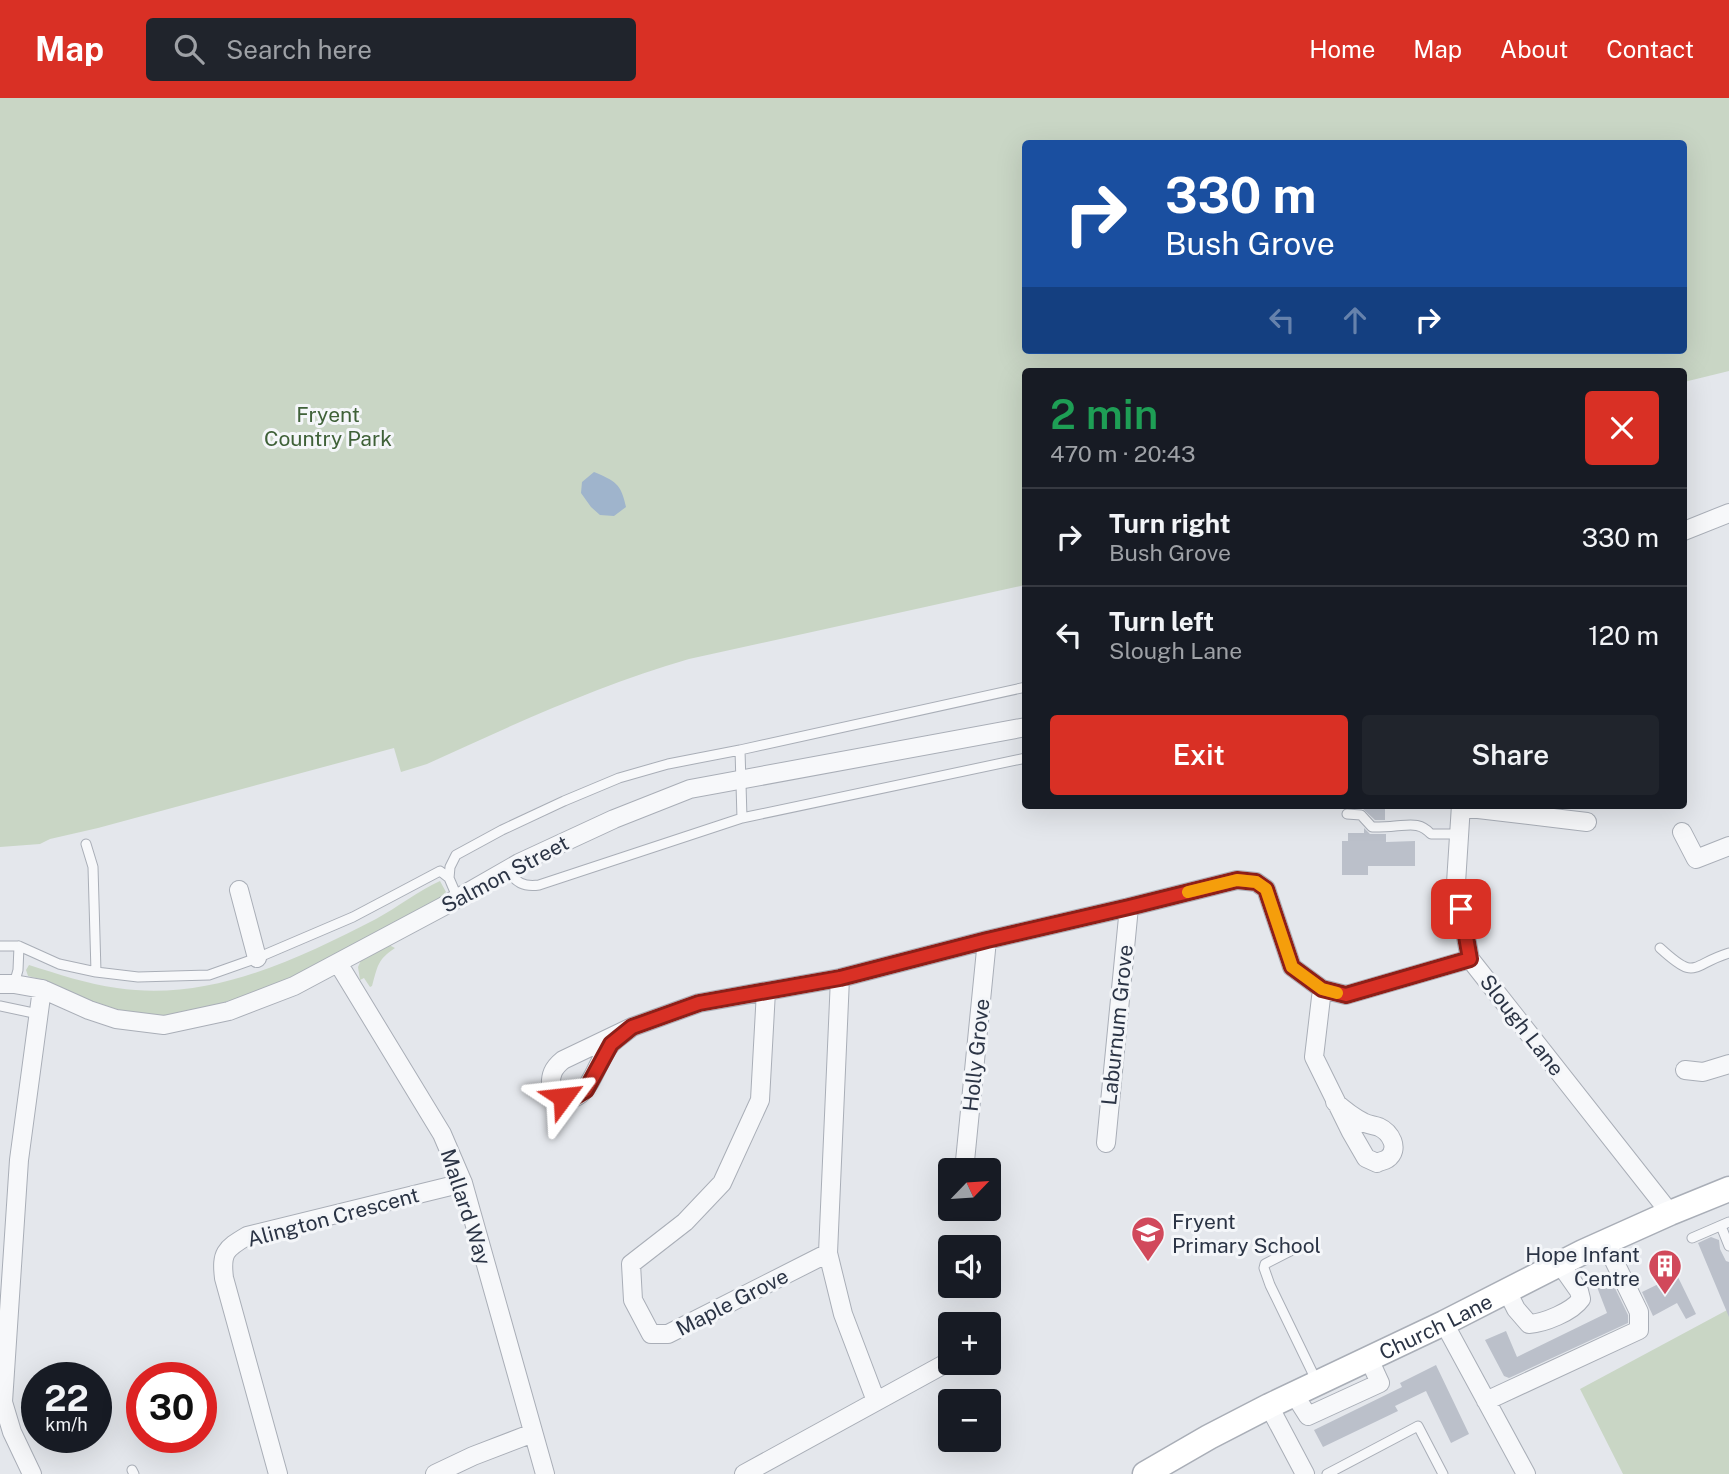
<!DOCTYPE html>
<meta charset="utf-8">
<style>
:root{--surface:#171b24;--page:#20242c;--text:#f1f3f6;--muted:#9ea1a6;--line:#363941;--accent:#d93025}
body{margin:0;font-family:"Public Sans",sans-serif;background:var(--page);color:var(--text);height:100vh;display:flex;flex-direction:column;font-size:26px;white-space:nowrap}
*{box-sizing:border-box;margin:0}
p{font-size:23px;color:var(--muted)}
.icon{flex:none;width:38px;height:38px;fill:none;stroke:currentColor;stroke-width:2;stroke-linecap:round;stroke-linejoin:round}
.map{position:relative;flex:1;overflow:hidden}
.panel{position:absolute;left:1022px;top:270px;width:665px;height:441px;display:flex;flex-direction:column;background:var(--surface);border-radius:7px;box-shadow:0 7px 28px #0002}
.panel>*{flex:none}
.banner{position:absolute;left:1022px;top:42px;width:665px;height:214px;border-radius:7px;box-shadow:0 7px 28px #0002;background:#1a4fa0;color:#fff;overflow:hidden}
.needle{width:46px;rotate:65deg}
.buttons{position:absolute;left:938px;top:1060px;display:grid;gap:14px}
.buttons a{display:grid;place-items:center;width:63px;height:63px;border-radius:7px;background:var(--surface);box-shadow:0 7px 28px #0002;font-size:35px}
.speed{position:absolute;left:21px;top:1264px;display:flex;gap:14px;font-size:35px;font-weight:700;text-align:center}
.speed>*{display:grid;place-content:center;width:91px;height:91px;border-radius:50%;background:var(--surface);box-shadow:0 7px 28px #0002;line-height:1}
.speed small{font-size:18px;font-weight:400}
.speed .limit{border:10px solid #d22;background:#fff;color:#111}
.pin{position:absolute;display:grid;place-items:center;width:60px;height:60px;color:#fff;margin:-30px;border-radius:14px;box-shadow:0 4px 10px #0006}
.me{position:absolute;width:77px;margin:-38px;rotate:60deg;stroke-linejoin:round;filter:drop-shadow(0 0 5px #0008)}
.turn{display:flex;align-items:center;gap:24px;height:147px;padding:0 28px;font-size:32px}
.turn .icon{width:91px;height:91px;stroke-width:2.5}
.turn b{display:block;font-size:49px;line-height:60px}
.lanes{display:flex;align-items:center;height:66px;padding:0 28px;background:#0003;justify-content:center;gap:35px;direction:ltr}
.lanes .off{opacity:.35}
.round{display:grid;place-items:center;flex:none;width:74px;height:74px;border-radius:7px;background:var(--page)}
.overview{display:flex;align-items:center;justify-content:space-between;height:119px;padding:0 28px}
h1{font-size:42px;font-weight:600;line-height:52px;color:#1e9e55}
.cta{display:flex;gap:14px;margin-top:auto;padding:14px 28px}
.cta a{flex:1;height:80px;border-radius:7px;background:var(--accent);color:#fff;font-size:28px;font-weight:600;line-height:80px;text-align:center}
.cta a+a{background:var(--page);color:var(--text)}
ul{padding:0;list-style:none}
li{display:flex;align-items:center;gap:21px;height:98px;padding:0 28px;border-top:2px solid var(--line)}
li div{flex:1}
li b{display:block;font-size:26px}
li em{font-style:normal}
header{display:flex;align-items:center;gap:42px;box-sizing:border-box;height:98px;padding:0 35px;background:var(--accent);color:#fff}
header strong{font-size:33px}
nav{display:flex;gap:38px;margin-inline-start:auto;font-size:24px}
.search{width:490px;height:63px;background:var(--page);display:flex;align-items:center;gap:18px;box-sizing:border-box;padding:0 24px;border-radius:7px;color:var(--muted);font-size:26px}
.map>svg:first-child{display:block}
.green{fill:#c9d6c5;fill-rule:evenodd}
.water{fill:#9fb4cc}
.building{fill:#bbc0ca}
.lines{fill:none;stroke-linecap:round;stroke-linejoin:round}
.service-casing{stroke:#a9aeb7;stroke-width:11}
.minor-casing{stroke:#a9aeb7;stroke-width:20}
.secondary-casing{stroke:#a9aeb7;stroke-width:27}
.service{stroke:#f7f8fa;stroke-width:9}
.minor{stroke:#f7f8fa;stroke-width:18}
.secondary{stroke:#fff;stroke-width:24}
.route-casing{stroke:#8d1f18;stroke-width:18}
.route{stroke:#d93025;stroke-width:12}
.slow{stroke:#f59e0b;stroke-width:12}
.labels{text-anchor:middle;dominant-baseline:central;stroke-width:6;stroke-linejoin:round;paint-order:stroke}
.park-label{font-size:21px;fill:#3f6138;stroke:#f4f6f9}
.street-label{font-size:21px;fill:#2b3445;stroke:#f4f6f9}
.poi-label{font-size:21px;fill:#2b3445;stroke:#f4f6f9;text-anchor:start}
</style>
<header>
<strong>Map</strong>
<div class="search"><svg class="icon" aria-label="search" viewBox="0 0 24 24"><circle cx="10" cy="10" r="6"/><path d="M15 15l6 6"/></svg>Search here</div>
<nav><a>Home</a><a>Map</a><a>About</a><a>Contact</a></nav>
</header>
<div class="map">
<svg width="1729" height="1376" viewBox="0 0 1729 1376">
<rect width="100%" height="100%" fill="#e4e7ec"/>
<path class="green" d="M0,0H1729V273L1684,284V273H1026L1025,487L689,561C599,587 512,627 427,666L401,674L394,650L98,730L50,741L40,746L0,749ZM1026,46H1684V252H1026Z
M440,783L446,794L431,807L339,858L254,895L186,917H141L99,907L40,881L28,878L26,872L29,867C58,876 87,886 117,890C209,904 296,862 376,821C398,809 418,793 440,783Z
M389,847L395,850C377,862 378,868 372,888L370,889L364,880L360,882L358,869L363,858Z
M1729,1211V1376H1623L1580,1291Z"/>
<path class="water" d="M594,374C615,383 621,385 626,409L614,418L600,417L591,409L581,395L582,384Z"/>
<path class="building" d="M1363,707H1385V722H1375L1363,711Z
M1364,730L1370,736H1386V744L1415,743V768H1368V777H1342V743H1348V735H1364Z
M1711,1139L1719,1142L1720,1151L1726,1163L1729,1164V1219L1698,1145Z
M1677,1177L1696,1216L1686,1221L1677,1205L1653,1218L1642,1194Z
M1611,1182L1628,1217V1225L1509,1280L1504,1278L1485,1242L1506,1233L1517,1259L1607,1215L1597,1189Z
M1436,1267L1469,1336L1451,1345L1426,1293L1395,1308L1398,1313L1323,1349L1314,1332L1402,1289L1400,1285Z"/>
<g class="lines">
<g class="service-casing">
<path id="service" d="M1347,716L1361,717L1372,729C1380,729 1387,729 1395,728C1410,727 1420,724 1431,736H1459
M742,720L740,652L1026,589
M86,746L93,769L96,874
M508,771C515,785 524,789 539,787L742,720L1026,660
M449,780L450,769L456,757L502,732L564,703L619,680L668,666L740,652
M0,848H19L18,872L14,886
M19,848L59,866L96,874L138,879L209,877L257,860L353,819L440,773L449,780L458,801
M1660,850C1697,884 1690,867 1729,855
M0,908L38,916
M1721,1128L1729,1148
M1692,1140L1729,1124
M1300,1148L1265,1166L1264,1170L1270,1187L1317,1284
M132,1372L134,1376
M1327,1376L1418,1328L1443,1376"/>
</g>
<g class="minor-casing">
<path id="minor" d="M1684,433L1729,415
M1461,707L1456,785L1470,861L1670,1115
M1461,709L1587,724
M1682,734L1696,761L1729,748
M239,792L257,860
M338,865L442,1036L463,1085L545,1376
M840,880L828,1155L843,1216L876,1303
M0,886H14L42,891L89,912L116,921L164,927L229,913L294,888L444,808L519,765L614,721L690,691L1026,629
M1322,891L1314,959L1351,1034L1366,1060L1377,1065C1380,1063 1384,1063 1387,1061C1401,1051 1390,1034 1379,1029C1374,1027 1368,1027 1363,1024C1353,1019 1344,1012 1335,1004
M766,893L760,1002L722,1085L685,1124L631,1166L633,1202L651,1236H668L828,1155
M632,929C626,934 617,940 611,946C594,965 586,1023 551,990C550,977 553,970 563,962L632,929L699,905L840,880L987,842L1129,809L1237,782L1256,784L1266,791L1292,869L1322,891L1346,897L1470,861
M1685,972L1703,974L1729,966
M1106,1045L1129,809
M964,1073L987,842
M1507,1193L1516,1211L1529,1226C1544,1225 1572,1214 1581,1201L1579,1193L1560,1166
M1444,1225L1526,1376
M1294,1296L1308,1318L1380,1285L1369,1261
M1486,1303L1639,1232V1214L1605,1144
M1269,1308L1305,1376
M32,1376L12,1334L3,1304L19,1062L42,891
M278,1376L224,1180C221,1155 225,1151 247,1138L463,1085
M435,1376L473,1358L533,1335
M744,1376L950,1263"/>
</g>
<g class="secondary-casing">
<g id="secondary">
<path id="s1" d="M1145,1376L1209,1339L1269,1308L1444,1225L1583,1154L1670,1115L1729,1091"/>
</g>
</g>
<use href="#service" class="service"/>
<use href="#minor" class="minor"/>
<use href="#secondary" class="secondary"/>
</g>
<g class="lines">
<g class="route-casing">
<path id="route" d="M563,999L571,1001L586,992L611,946L632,929L699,905L840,880L987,842L1129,809L1237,782L1256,784L1266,791L1292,869L1322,891L1346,897L1470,861L1461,811"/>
</g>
<use href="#route" class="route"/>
<path class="slow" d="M1188,794L1237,782L1256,784L1266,791L1292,869L1322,891L1337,895"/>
</g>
<defs>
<g id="school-pin" transform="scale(1.75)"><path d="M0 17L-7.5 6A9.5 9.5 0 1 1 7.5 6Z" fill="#d1495b" stroke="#f4f6f9"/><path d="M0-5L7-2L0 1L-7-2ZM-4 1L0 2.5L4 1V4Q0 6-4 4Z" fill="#fff"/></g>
<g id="building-pin" transform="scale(1.75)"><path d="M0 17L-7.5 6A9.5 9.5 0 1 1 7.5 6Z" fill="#d1495b" stroke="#f4f6f9"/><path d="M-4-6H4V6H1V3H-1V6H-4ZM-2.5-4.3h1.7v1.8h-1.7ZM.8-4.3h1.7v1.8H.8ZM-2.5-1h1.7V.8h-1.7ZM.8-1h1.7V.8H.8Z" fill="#fff"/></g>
</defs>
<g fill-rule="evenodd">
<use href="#school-pin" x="1148" y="1135"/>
<use href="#building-pin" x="1665" y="1168"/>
</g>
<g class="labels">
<g class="park-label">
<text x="328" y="316">Fryent<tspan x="328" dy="24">Country Park</tspan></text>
</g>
<g class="street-label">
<text transform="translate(505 776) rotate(-28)">Salmon Street</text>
<text transform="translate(1117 927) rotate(-84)">Laburnum Grove</text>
<text transform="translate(1522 927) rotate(52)">Slough Lane</text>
<text transform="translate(976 957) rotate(-84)">Holly Grove</text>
<text transform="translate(466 1109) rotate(72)">Mallard Way</text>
<text transform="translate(333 1119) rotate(-15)">Alington Crescent</text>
<text transform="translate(732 1204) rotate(-27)">Maple Grove</text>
<text stroke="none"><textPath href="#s1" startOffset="326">Church Lane</textPath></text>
</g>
<g class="poi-label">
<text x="1172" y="1123">Fryent<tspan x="1172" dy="24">Primary School</tspan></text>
<text x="1640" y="1156" text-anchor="end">Hope Infant<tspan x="1640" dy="24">Centre</tspan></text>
</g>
</g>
</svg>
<div class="buttons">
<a><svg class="needle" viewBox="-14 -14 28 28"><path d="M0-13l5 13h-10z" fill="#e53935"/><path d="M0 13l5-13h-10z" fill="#9ea1a6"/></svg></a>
<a><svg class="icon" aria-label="sound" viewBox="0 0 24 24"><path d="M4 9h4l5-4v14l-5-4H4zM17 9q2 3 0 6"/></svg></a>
<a>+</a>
<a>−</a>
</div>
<div class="speed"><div>22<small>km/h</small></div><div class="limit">30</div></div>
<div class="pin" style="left:1461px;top:811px;background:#d93025"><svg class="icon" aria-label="arrive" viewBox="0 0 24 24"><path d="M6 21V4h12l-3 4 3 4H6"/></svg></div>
<svg class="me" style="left:563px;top:999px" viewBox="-20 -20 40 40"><path d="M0-17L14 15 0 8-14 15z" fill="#d93025" stroke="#fff" stroke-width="4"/></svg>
<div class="banner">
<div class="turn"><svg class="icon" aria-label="right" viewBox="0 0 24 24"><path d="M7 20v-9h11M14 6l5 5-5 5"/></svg><div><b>330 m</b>Bush Grove</div></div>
<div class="lanes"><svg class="icon off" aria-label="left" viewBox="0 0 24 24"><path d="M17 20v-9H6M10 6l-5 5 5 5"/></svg><svg class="icon off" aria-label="ahead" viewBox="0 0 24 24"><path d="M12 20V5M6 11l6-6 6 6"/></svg><svg class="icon" aria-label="right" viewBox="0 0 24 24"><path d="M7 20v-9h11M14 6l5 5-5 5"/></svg></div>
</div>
<section class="panel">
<div class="overview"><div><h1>2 min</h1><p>470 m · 20:43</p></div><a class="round" style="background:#d93025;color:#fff"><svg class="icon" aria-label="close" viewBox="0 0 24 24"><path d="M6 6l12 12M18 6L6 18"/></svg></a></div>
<ul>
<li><svg class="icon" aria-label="right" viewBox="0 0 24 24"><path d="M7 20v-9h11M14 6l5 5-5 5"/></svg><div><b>Turn right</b><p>Bush Grove</p></div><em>330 m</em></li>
<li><svg class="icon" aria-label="left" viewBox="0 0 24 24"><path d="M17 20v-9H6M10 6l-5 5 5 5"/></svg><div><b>Turn left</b><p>Slough Lane</p></div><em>120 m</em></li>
</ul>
<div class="cta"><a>Exit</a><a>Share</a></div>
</section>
</div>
